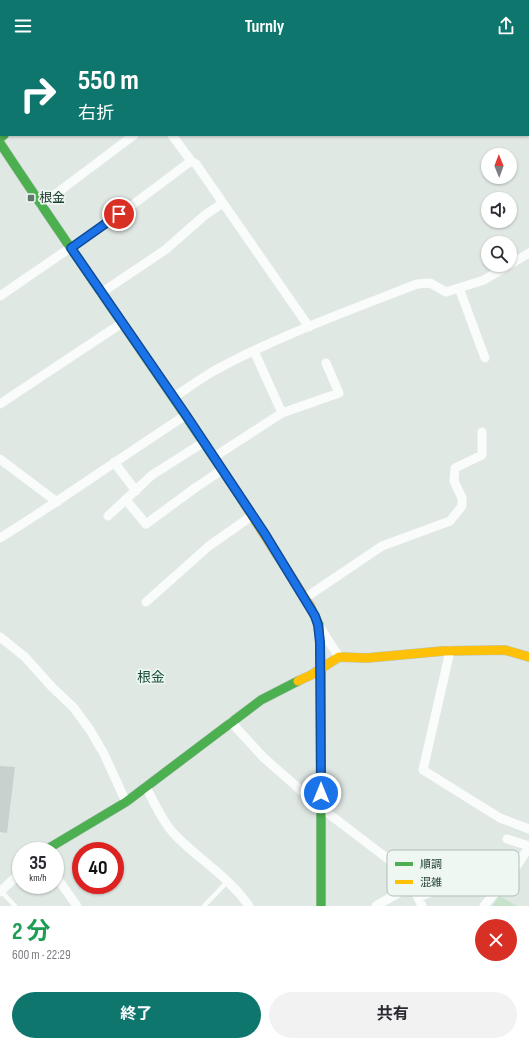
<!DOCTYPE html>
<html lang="ja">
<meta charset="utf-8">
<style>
:root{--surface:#fff;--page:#f2f2f3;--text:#2b2b33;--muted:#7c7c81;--accent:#0f766e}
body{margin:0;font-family:"Sofia Sans Condensed","Noto Sans JP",sans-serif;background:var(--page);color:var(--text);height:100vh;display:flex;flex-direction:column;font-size:15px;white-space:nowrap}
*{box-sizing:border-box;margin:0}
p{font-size:13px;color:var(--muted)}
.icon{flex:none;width:22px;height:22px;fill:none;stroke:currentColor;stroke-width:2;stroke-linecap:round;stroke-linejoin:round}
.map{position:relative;height:854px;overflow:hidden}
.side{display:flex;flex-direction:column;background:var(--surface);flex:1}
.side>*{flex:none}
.top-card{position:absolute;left:0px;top:0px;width:529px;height:84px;box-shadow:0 1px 3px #0004;background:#0f766e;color:#fff;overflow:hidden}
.needle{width:26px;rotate:359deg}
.fabs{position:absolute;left:481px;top:96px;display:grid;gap:8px}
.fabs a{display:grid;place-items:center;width:36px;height:36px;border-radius:50%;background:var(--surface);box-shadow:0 1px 3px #0004;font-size:20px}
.speed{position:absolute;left:12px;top:790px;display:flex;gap:8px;font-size:20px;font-weight:700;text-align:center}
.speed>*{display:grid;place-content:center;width:52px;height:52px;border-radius:50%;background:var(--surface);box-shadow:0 1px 3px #0004;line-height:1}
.speed small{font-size:10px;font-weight:400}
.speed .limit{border:6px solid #d22;background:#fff;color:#111}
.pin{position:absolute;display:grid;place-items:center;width:34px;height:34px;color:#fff;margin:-17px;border:2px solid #fff;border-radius:50%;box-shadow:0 1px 4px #0007}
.me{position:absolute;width:44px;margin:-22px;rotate:0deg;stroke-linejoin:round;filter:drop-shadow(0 0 3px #0008)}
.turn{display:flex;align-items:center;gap:14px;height:84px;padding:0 12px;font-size:18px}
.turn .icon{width:52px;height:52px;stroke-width:2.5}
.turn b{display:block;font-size:28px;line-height:34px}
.round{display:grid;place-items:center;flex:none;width:42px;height:42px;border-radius:21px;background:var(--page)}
.headline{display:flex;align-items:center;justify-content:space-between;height:68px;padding:0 12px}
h1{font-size:24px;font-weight:700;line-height:30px;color:#1e9e55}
.primary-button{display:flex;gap:8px;margin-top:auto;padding:8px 12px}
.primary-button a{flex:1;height:46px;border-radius:24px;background:var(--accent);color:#fff;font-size:16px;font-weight:700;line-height:46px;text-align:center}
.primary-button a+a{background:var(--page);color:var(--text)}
header{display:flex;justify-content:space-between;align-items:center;height:52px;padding:0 12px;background:var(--accent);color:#fff;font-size:18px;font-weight:700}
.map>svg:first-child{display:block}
.green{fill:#c7e3cc}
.building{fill:#c8d1cd}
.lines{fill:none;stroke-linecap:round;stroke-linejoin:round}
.fast-casing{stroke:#b9c5bf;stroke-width:10}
.slow-casing{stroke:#b9c5bf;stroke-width:10}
.lane{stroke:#fafcfb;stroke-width:4.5}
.street{stroke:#fafcfb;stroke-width:9}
.fast{stroke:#4caf50;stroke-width:9}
.slow{stroke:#ffc107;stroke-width:9}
.route-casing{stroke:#114b97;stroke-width:10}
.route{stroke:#1a73e8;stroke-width:7}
.poi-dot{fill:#61786f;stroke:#eef7f1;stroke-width:1.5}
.labels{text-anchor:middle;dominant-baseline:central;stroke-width:3.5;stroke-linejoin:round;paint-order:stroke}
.poi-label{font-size:13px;fill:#1d3c30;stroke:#eef7f1;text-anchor:start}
.neighbourhood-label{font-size:14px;fill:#184f3b;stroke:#eef7f1}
.key{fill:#eef7f1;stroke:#afbfb7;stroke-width:1}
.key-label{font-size:11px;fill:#1d3c30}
</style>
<header><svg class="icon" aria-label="menu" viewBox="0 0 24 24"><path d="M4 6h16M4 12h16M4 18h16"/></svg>Turnly<svg class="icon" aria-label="share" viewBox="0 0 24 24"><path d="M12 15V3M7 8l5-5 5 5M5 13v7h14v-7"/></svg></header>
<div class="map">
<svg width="529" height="854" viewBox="0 0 529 854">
<rect width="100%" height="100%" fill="#e0e8e4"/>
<path class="green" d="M499,844L517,854H492Z"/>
<path class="building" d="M0,714L15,715L7,781L0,780Z"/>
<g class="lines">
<g class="fast-casing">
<path id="fast" d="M118,1L119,0
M0,86L4,83
M0,91C79,211 163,328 242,448
M310,554L319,573L321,617V854
M44,799L126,750L261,648L298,629"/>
</g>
<g class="slow-casing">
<path id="slow" d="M242,448L310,554
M298,629L311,623L339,605L367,606L443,599L505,598L529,605"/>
</g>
<path class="lane" d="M1,839L15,854
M204,854L228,829"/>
<path class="street" d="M172,83L191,109L196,112L309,275
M41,153L134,83
M459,236L485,306
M101,241L165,198L205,163L223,151
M0,244L131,154L191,109
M254,299L282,361L339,341L326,311
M174,345C186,337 199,328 212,320C277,284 348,259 417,232L430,231L446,240L484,228L529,201
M0,352L122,271
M214,405L282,361
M0,407L57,450
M114,410L136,439
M126,448L146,472L195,436L222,418
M108,464L152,423L204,390
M0,486C63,447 123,404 186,363
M305,546L382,494L450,469L462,454V446L454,429L455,416L482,403V380
M146,550L209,494L253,463
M319,574L339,605
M0,585L25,605L51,634L74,656L90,678L104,702L126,750
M450,599L423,718L500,766L529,777
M231,670L263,705L321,756L396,813L412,833L422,854
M146,735C155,752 163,771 177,785C201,809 229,825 249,854
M507,787L529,794
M55,823L77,854
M0,840L21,820
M418,846L435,838
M376,854L412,833
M484,854L514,818L529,795"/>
<use href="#fast" class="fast"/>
<use href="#slow" class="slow"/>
</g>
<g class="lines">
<g class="route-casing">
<path id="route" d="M119,162L71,196L186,363L265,482L315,564L318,573L320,590L321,741"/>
</g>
<use href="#route" class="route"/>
</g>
<rect class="poi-dot" x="27" y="142" width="8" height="8" rx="2"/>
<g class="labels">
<g class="poi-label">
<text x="39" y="146">根金</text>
</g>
<g class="neighbourhood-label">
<text x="151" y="625">根金</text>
</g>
</g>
<rect x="387" y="798" width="132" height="46" rx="6" class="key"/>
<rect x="395" y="810" width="18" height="4" fill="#4caf50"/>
<rect x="395" y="828" width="18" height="4" fill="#ffc107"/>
<g class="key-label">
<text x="420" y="816">順調</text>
<text x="420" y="834">混雑</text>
</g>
</svg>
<div class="fabs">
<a><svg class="needle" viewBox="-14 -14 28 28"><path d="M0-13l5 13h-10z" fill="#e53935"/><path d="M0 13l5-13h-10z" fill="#7c7c81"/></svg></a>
<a><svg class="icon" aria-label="sound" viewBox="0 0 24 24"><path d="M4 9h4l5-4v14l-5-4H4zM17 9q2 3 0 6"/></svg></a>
<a><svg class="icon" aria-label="search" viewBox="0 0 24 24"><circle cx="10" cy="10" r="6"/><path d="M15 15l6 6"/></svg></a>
</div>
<div class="speed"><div>35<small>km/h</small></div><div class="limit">40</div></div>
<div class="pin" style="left:119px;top:162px;background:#d93025"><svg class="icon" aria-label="arrive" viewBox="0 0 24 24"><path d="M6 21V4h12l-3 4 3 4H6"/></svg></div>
<svg class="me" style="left:321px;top:741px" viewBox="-20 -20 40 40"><circle r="17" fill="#1a73e8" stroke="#fff" stroke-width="3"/><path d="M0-11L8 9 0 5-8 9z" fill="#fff"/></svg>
<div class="top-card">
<div class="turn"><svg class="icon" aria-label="right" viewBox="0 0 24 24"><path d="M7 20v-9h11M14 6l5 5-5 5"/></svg><div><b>550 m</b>右折</div></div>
</div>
</div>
<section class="side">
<div class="headline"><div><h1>2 分</h1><p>600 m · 22:29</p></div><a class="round" style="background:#d93025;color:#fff"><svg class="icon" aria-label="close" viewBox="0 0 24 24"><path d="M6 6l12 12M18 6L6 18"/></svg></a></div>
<div class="primary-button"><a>終了</a><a>共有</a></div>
</section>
